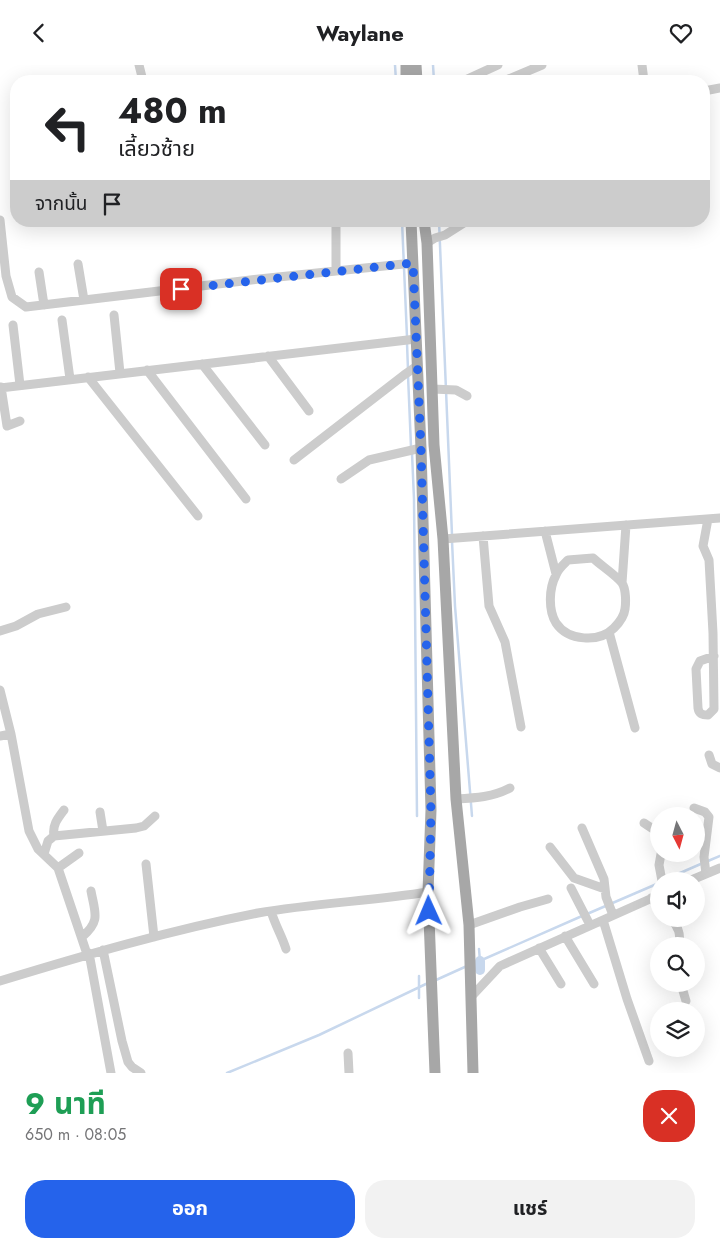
<!DOCTYPE html>
<html lang="th">
<meta charset="utf-8">
<style>
:root{--surface:#fff;--page:#f2f2f2;--text:#202124;--muted:#757577;--accent:#2563eb}
body{margin:0;font-family:Jost,"Noto Sans Thai",sans-serif;background:var(--page);color:var(--text);height:100vh;display:flex;flex-direction:column;font-size:19px;white-space:nowrap}
*{box-sizing:border-box;margin:0}
p{font-size:16px;color:var(--muted)}
.icon{flex:none;width:28px;height:28px;fill:none;stroke:currentColor;stroke-width:2;stroke-linecap:round;stroke-linejoin:round}
.map{position:relative;height:1008px;overflow:hidden}
.details{display:flex;flex-direction:column;background:var(--surface);flex:1}
.details>*{flex:none}
.banner{position:absolute;left:10px;top:10px;width:700px;height:152px;border-radius:20px;box-shadow:0 5px 20px #0002;background:#fff;color:var(--text);overflow:hidden}
.needle{width:32px;rotate:174deg}
.tools{position:absolute;left:650px;top:742px;display:grid;gap:10px}
.tools a{display:grid;place-items:center;width:55px;height:55px;border-radius:50%;background:var(--surface);box-shadow:0 5px 20px #0002;font-size:25px}
.pin{position:absolute;display:grid;place-items:center;width:42px;height:42px;color:#fff;margin:-21px;border-radius:10px;box-shadow:0 2px 8px #0006}
.me{position:absolute;width:55px;margin:-28px;rotate:359deg;stroke-linejoin:round;filter:drop-shadow(0 0 4px #0008)}
.turn{display:flex;align-items:center;gap:18px;height:105px;padding:0 25px;font-size:22px}
.turn .icon{width:65px;height:65px;stroke-width:2.5}
.turn b{display:block;font-size:35px;line-height:42px}
.then{display:flex;align-items:center;height:48px;padding:0 25px;background:#0003;gap:10px;font-size:19px}
.round{display:grid;place-items:center;flex:none;width:52px;height:52px;border-radius:20px;background:var(--page)}
.headline{display:flex;align-items:center;justify-content:space-between;height:85px;padding:0 25px}
h1{font-size:30px;font-weight:700;line-height:38px;color:#1e9e55}
.action{display:flex;gap:10px;margin-top:auto;padding:10px 25px}
.action a{flex:1;height:58px;border-radius:20px;background:var(--accent);color:#fff;font-size:20px;font-weight:700;line-height:58px;text-align:center}
.action a+a{background:var(--page);color:var(--text)}
header{display:flex;justify-content:space-between;align-items:center;height:65px;padding:0 25px;background:var(--surface);font-size:22px;font-weight:700}
.map>svg:first-child{display:block}
.lines{fill:none;stroke-linecap:round;stroke-linejoin:round}
.stream{stroke:#c8d8ed;stroke-width:2.5}
.canal{stroke:#c8d8ed;stroke-width:10}
.minor{stroke:#ccc;stroke-width:9}
.major{stroke:#a7a7a7;stroke-width:11}
.route{stroke:#2563eb;stroke-width:9;stroke-dasharray:0 16.2}
</style>
<header><svg class="icon" aria-label="back" viewBox="0 0 24 24"><path d="M15 5l-7 7 7 7"/></svg>Waylane<svg class="icon" aria-label="heart" viewBox="0 0 24 24"><path d="M12 20l-8-8c-3-5 5-10 8-4 3-6 11-1 8 4z"/></svg></header>
<div class="map">
<svg width="720" height="1008" viewBox="0 0 720 1008">
<rect width="100%" height="100%" fill="#fff"/>
<g class="lines">
<path class="stream" d="M395,0L396,16
M433,0L434,16
M402,156L407,272
M439,156L452,470
M407,278L408,305
M408,310L411,382
M412,388L414,434L417,751
M452,476L455,541L472,751
M708,796L720,791
M664,815L703,798
M587,849L659,818
M479,884L480,896
M475,898L582,851
M419,911V933
M436,915L467,901
M227,1008L319,970L428,918"/>
<path class="canal" d="M480,905V896"/>
<path class="minor" d="M139,0L143,16
M642,0L644,16
M463,16L498,0
M504,16L542,0
M704,26L720,23
M0,155L6,211L12,232L26,242L259,214L413,198
M336,156V206
M427,178L435,173L445,170L467,156
M78,199L84,235
M39,207L44,240
M114,250L120,308
M62,255L70,314
M13,260L20,320
M268,291L309,346
M202,299L265,380
M147,305L246,434
M88,312L198,451
M1,322L7,361L20,356
M0,323L416,274
M432,324L456,325L467,331
M294,395L404,310L417,301
M341,414L369,395L421,383
M708,454L703,481L709,495L713,568L714,644L708,650C702,650 699,649 698,643L696,604L700,596L714,591
M545,466L556,509
M483,471L489,541L505,577L521,662
M443,474L720,453
M593,493C599,499 617,511 622,518C626,524 626,537 625,544C624,552 620,557 614,563C599,578 568,576 556,558C548,545 549,523 556,510C558,504 564,499 568,495Z
M622,518L626,460
M0,566L16,561L38,549L66,542
M609,567L635,663
M0,625L11,669L29,766L38,784L58,803L87,889
M0,671L11,669
M709,690L712,699L720,703
M456,734C476,733 493,732 510,723
M694,743L705,747L709,752L704,792L706,809
M100,747L103,766
M644,758L659,768
M582,763L604,814L606,832L613,850
M54,771C52,760 58,753 64,745
M550,782L574,813L605,824
M44,789L48,776L54,771L136,763L144,761L155,751
M661,789L659,800L662,816
M146,799L154,872
M58,803L79,788
M689,816L720,803
M571,823L590,860
M651,833L659,842
M271,846C275,860 282,871 286,884
M671,854C679,862 681,870 679,881
M603,855L627,934L649,996
M469,860L520,842L548,834
M565,871L594,919
M82,872C101,856 95,848 91,826
M539,883L561,919
M103,885L122,976L128,997L132,1002L141,1008
M89,888L111,1008
M0,916C85,890 171,865 258,848C315,838 372,836 428,827
M681,919L686,936
M471,932L500,901L659,830
M348,988L349,1008"/>
<path class="major" d="M406,0V16
M416,0L417,16
M411,156L421,383L431,745L428,827L435,1008
M424,156L427,178L434,380L443,474L456,734L469,860L473,1008"/>
</g>
<g class="lines">
<path class="route" d="M181,224L413,198L421,383L431,746L429,846"/>
</g>
</svg>
<div class="tools">
<a><svg class="needle" viewBox="-14 -14 28 28"><path d="M0-13l5 13h-10z" fill="#e53935"/><path d="M0 13l5-13h-10z" fill="#757577"/></svg></a>
<a><svg class="icon" aria-label="sound" viewBox="0 0 24 24"><path d="M4 9h4l5-4v14l-5-4H4zM17 9q2 3 0 6"/></svg></a>
<a><svg class="icon" aria-label="search" viewBox="0 0 24 24"><circle cx="10" cy="10" r="6"/><path d="M15 15l6 6"/></svg></a>
<a><svg class="icon" aria-label="layers" viewBox="0 0 24 24"><path d="M12 4l9 5-9 5-9-5zM3 14l9 5 9-5"/></svg></a>
</div>
<div class="pin" style="left:181px;top:224px;background:#d93025"><svg class="icon" aria-label="arrive" viewBox="0 0 24 24"><path d="M6 21V4h12l-3 4 3 4H6"/></svg></div>
<svg class="me" style="left:429px;top:846px" viewBox="-20 -20 40 40"><path d="M0-17L14 15 0 8-14 15z" fill="#2563eb" stroke="#fff" stroke-width="4"/></svg>
<div class="banner">
<div class="turn"><svg class="icon" aria-label="left" viewBox="0 0 24 24"><path d="M17 20v-9H6M10 6l-5 5 5 5"/></svg><div><b>480 m</b>เลี้ยวซ้าย</div></div>
<div class="then">จากนั้น<svg class="icon" aria-label="arrive" viewBox="0 0 24 24"><path d="M6 21V4h12l-3 4 3 4H6"/></svg></div>
</div>
</div>
<section class="details">
<div class="headline"><div><h1>9 นาที</h1><p>650 m · 08:05</p></div><a class="round" style="background:#d93025;color:#fff"><svg class="icon" aria-label="close" viewBox="0 0 24 24"><path d="M6 6l12 12M18 6L6 18"/></svg></a></div>
<div class="action"><a>ออก</a><a>แชร์</a></div>
</section>
